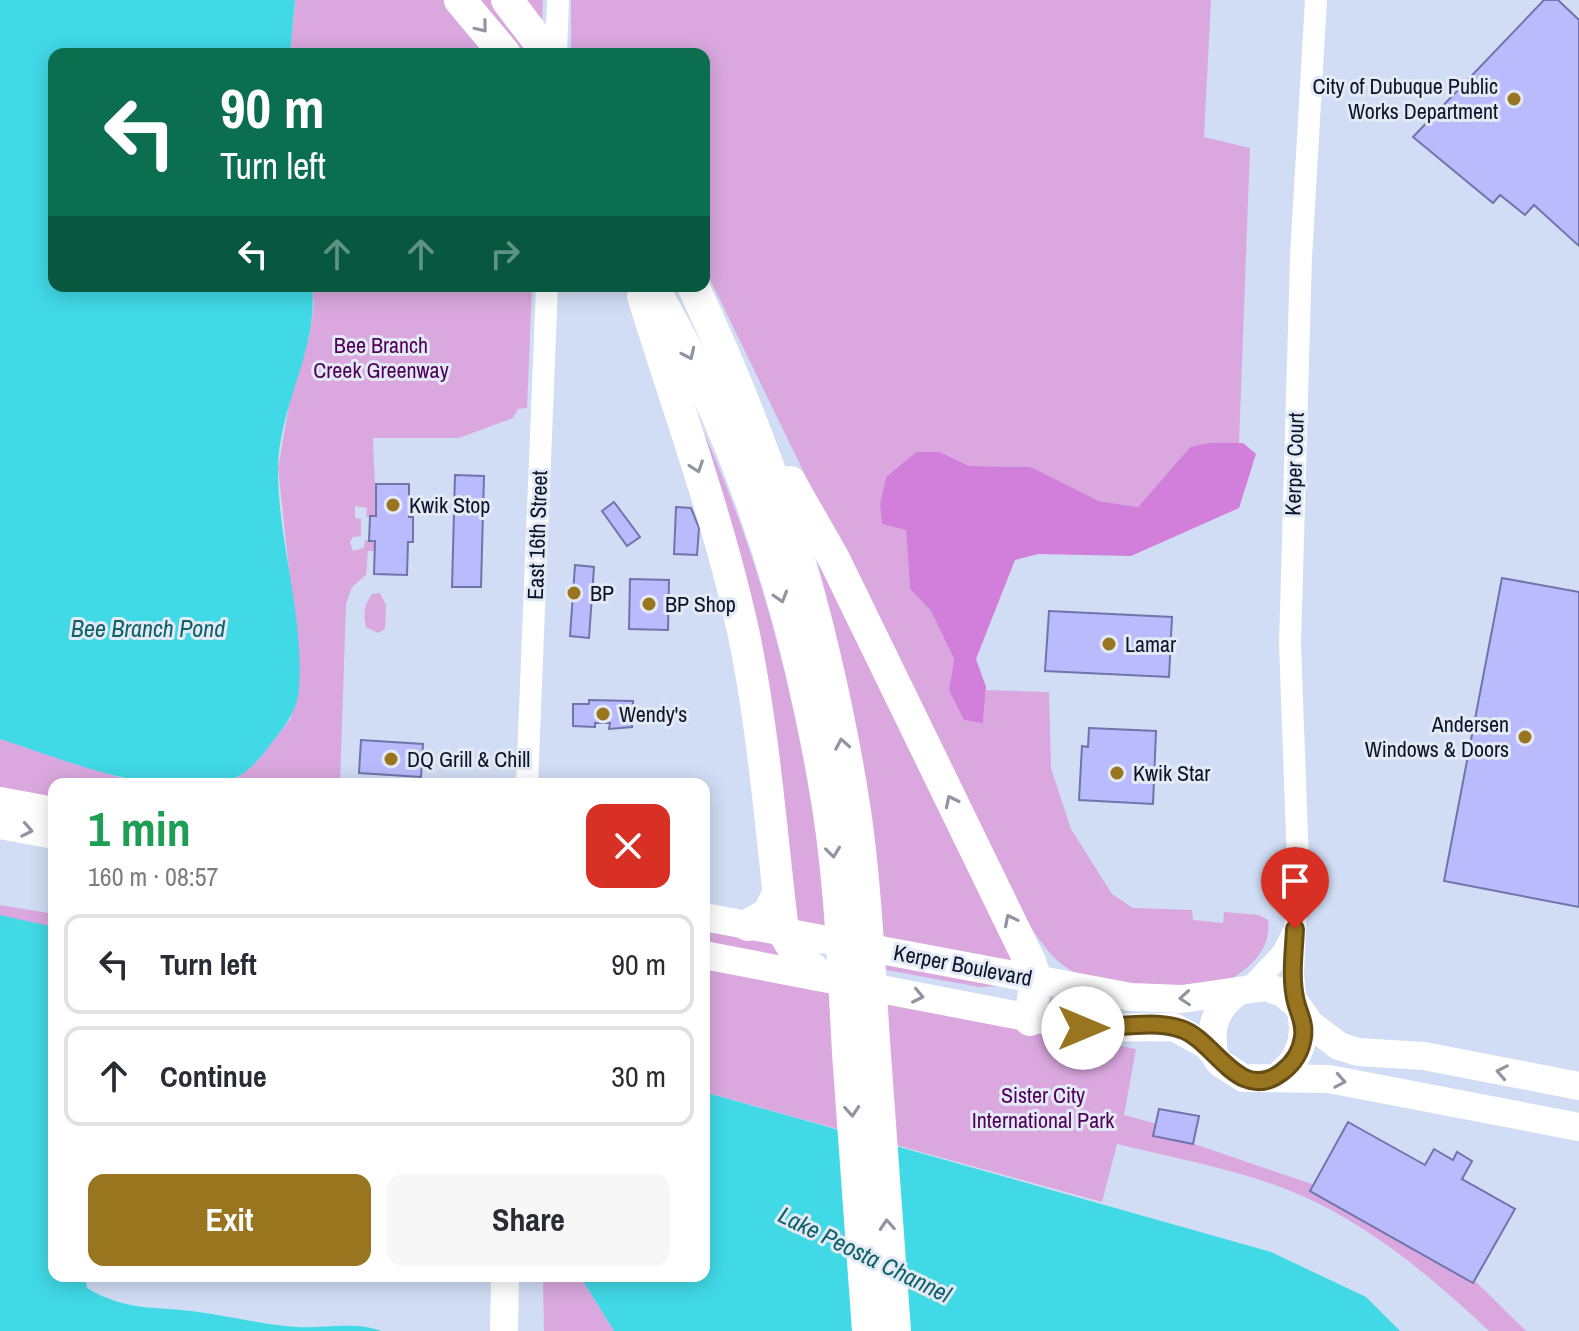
<!DOCTYPE html>
<meta charset="utf-8">
<style>
:root{--surface:#fff;--page:#f7f7f7;--text:#2b2b33;--muted:#7c7c81;--line:#e1e1e2;--accent:#9a7520}
body{margin:0;font-family:"Archivo Narrow",sans-serif;background:var(--page);color:var(--text);height:100vh;display:flex;flex-direction:column;font-size:30px;white-space:nowrap}
*{box-sizing:border-box;margin:0}
p{font-size:26px;color:var(--muted)}
.icon{flex:none;width:44px;height:44px;fill:none;stroke:currentColor;stroke-width:2;stroke-linecap:round;stroke-linejoin:round}
.map{position:relative;flex:1;overflow:hidden}
.drawer{position:absolute;left:48px;top:778px;width:662px;height:504px;display:flex;flex-direction:column;background:var(--surface);border-radius:16px;box-shadow:0 4px 20px #0003}
.drawer>*{flex:none}
.banner{position:absolute;left:48px;top:48px;width:662px;height:244px;border-radius:16px;box-shadow:0 4px 20px #0003;background:#0b6e4f;color:#fff;overflow:hidden}
.pin{position:absolute;display:grid;place-items:center;width:68px;height:68px;color:#fff;margin:-82px -34px;border-radius:50% 50% 50% 0;rotate:-45deg;box-shadow:0 0 8px #0007}
.pin .icon{rotate:45deg}
.me{position:absolute;width:88px;margin:-44px;rotate:90deg;stroke-linejoin:round;filter:drop-shadow(0 0 6px #0008)}
.turn{display:flex;align-items:center;gap:28px;height:168px;padding:0 40px;font-size:36px}
.turn .icon{width:104px;height:104px;stroke-width:2.5}
.turn b{display:block;font-size:56px;line-height:68px}
.lanes{display:flex;align-items:center;height:76px;padding:0 40px;background:#0003;justify-content:center;gap:40px;direction:ltr}
.lanes .off{opacity:.35}
.round{display:grid;place-items:center;flex:none;width:84px;height:84px;border-radius:16px;background:var(--page)}
.headline{display:flex;align-items:center;justify-content:space-between;height:136px;padding:0 40px}
h1{font-size:48px;font-weight:700;line-height:60px;color:#1e9e55}
.primary-button{display:flex;gap:16px;margin-top:auto;padding:16px 40px}
.primary-button a{flex:1;height:92px;border-radius:16px;background:var(--accent);color:#fff;font-size:32px;font-weight:700;line-height:92px;text-align:center}
.primary-button a+a{background:var(--page);color:var(--text)}
ul{padding:0;list-style:none}
li{display:flex;align-items:center;gap:24px;height:100px;margin:0 16px 12px;padding:0 24px;border:4px solid var(--line);border-radius:16px}
li div{flex:1}
li b{display:block;font-size:30px}
li em{font-style:normal}
.map>svg:first-child{display:block}
.green{fill:#daa8df}
.forest{fill:#d27fdb}
.water{fill:#41d9e6}
.building{fill:#babbfd;stroke:#7373ac;stroke-width:2}
.lines{fill:none;stroke-linecap:round;stroke-linejoin:round}
.minor{stroke:#fff;stroke-width:22}
.major{stroke:#fff;stroke-width:28}
.highway{stroke:#fff;stroke-width:32}
.oneway{stroke:#91959f}
.route-casing{stroke:#644c15;stroke-width:20}
.route{stroke:#9a7520;stroke-width:14}
.poi-dot{fill:#9a7520;stroke:#e3eaf5;stroke-width:3}
.labels{text-anchor:middle;dominant-baseline:central;stroke-width:6;stroke-linejoin:round;paint-order:stroke}
.poi-label{font-size:22px;fill:#0b1429;stroke:#e3eaf5;text-anchor:start}
.park-label{font-size:22px;fill:#51005a;stroke:#e3eaf5}
.street-label{font-size:22px;fill:#0b1429;stroke:#e3eaf5}
.water-label{font-size:24px;font-style:italic;fill:#0d6269;stroke:#e3eaf5}
</style>
<div class="map">
<svg width="1579" height="1331" viewBox="0 0 1579 1331">
<rect width="100%" height="100%" fill="#d0ddf4"/>
<path class="green" d="M295,0H543L541,54H290Z
M571,0H1211L1204,137L1250,148L1239,443L1190,447L1138,507L1099,501L1031,467L969,466L940,452H916L886,477L880,504L906,530L910,589L931,611L954,659L949,690L983,723L986,690L1049,692L1051,768L1071,829L1112,894L1133,908L1192,910L1193,920L1223,923L1224,912L1259,915L1268,920C1272,948 1251,968 1228,981C1180,986 1106,996 1064,966C1036,946 1012,892 994,863L704,267V54H571Z
M312,286H532L527,408L518,409L513,418L459,438H373L376,516L366,517L367,508L355,506V518L361,519V536L353,537L350,542L353,551L364,548L365,540L375,541L374,551H368L366,575L352,587L346,604L340,784H210L237,778L258,760L291,718L299,663L278,468L290,400L309,337L314,304Z
M685,392C768,562 808,742 828,929L795,920Z
M808,532L1015,962L884,940C870,802 850,665 808,532Z
M380,593L386,605L385,629L378,633L366,627C363,613 364,606 372,594Z
M0,739L140,784H54V803L0,793Z
M0,905L54,914V935L0,922Z
M704,929L762,937L784,953V957L704,944Z
M885,958L997,986L980,987L886,970Z
M704,963L1136,1049L1124,1115L1157,1124L1156,1131L1312,1184L1475,1281L1526,1331H1489C1434,1279 1370,1225 1300,1195C1243,1170 1177,1159 1117,1144L1102,1202L704,1092Z
M543,1276H580L614,1331H544Z"/>
<path class="forest" d="M1210,443H1243L1256,454L1239,508L1131,556L1038,554L1015,560L976,659L986,687L983,723L964,720L949,690L954,659L931,611L910,589L906,530L882,524L880,504L886,477L916,452H940L969,466L1031,467L1099,501L1138,507L1190,447Z"/>
<path class="water" d="M0,0H295L290,54H54V286H312C319,349 278,407 278,470C278,542 304,614 299,687C298,711 284,727 270,745C261,757 249,772 235,778C171,805 63,759 0,739Z
M0,915L54,927V1276H85L87,1288C127,1312 155,1306 199,1312C231,1317 263,1324 296,1327C323,1329 355,1321 381,1331H0Z
M704,1092L1271,1252L1366,1297L1400,1331H614L580,1276H704Z"/>
<path class="building" d="M1544,0H1558L1579,20V246L1534,205L1525,215L1500,195L1493,203L1413,137Z
M455,475L484,476L481,587H452Z
M376,484H409V517H413V542H408L407,575L374,574L375,541H369L370,516H376Z
M614,502L640,537L627,546L602,511Z
M676,507L691,508L699,528L697,555L674,554Z
M575,565L594,567L589,638L570,636Z
M1502,578L1579,592V907L1444,881Z
M630,579L669,580L668,630L629,629Z
M1049,611L1172,617L1169,677L1045,671Z
M589,700L633,701L632,727L609,729L610,723H595V727L573,726V704H589Z
M1089,728L1156,731L1153,804L1079,800L1082,746L1088,747Z
M361,740L423,744L421,777L359,773Z
M1159,1109L1199,1116L1193,1144L1153,1136Z
M1348,1122L1425,1165L1434,1149L1453,1160L1457,1152L1472,1161L1462,1179L1515,1209L1473,1283L1310,1191Z"/>
<g class="lines">
<path class="minor" d="M556,54L558,0
M527,784L547,286
M1250,988L1283,953L1293,933
M1296,1004L1293,974L1298,863L1290,644L1301,257L1316,0"/>
<path class="major" d="M0,801L54,811
M0,825L54,835
M704,917L1131,997L1182,999L1266,987L1283,993L1296,1004L1310,1024L1339,1046L1358,1052L1424,1056L1579,1086
M704,955L1083,1028L1174,1027L1208,1046L1220,1063L1243,1078L1329,1079L1579,1127
M1214,1053C1209,1026 1216,1007 1239,991
M1275,1078C1299,1061 1307,1041 1301,1012
M504,1331L505,1276"/>
<path class="highway" d="M460,0L505,54
M507,0L548,54
M652,286C740,438 794,609 824,781C840,871 843,962 848,1053C854,1146 862,1238 868,1331
M693,286C774,458 826,623 855,811C866,887 869,964 874,1041C881,1137 888,1234 895,1331
M643,296C678,409 719,520 744,635C764,732 771,832 783,931L796,953L819,975
M790,482L834,559L1030,962L1036,979L1030,1020
M748,925L768,914L778,894"/>
</g>
<defs><path id="oneway-chevron" d="M-2-3.5L2.5 0L-2 3.5" fill="none" stroke-width="1.6" stroke-linecap="round" stroke-linejoin="round" transform="scale(2)"/></defs>
<g class="oneway">
<use href="#oneway-chevron" transform="translate(482 27) rotate(51)"/>
<use href="#oneway-chevron" transform="translate(689 354) rotate(65)"/>
<use href="#oneway-chevron" transform="translate(697 467) rotate(71)"/>
<use href="#oneway-chevron" transform="translate(781 597) rotate(73)"/>
<use href="#oneway-chevron" transform="translate(842 744) rotate(-100)"/>
<use href="#oneway-chevron" transform="translate(951 801) rotate(-116)"/>
<use href="#oneway-chevron" transform="translate(27 830) rotate(11)"/>
<use href="#oneway-chevron" transform="translate(833 852) rotate(83)"/>
<use href="#oneway-chevron" transform="translate(1010 920) rotate(-117)"/>
<use href="#oneway-chevron" transform="translate(918 996) rotate(12)"/>
<use href="#oneway-chevron" transform="translate(1185 998) rotate(176)"/>
<use href="#oneway-chevron" transform="translate(1502 1072) rotate(-169)"/>
<use href="#oneway-chevron" transform="translate(1340 1081) rotate(10)"/>
<use href="#oneway-chevron" transform="translate(852 1111) rotate(86)"/>
<use href="#oneway-chevron" transform="translate(887 1225) rotate(-94)"/>
</g>
<g class="lines">
<g class="route-casing">
<path id="route" d="M1083,1028C1114,1029 1151,1019 1181,1029C1215,1040 1239,1105 1282,1072C1294,1063 1301,1052 1303,1037C1305,1023 1299,1014 1296,1002C1290,979 1294,952 1295,929"/>
</g>
<use href="#route" class="route"/>
</g>
<g class="poi-dot">
<circle cx="1514" cy="99" r="8"/>
<circle cx="393" cy="505" r="8"/>
<circle cx="574" cy="593" r="8"/>
<circle cx="649" cy="604" r="8"/>
<circle cx="1109" cy="644" r="8"/>
<circle cx="603" cy="714" r="8"/>
<circle cx="1525" cy="737" r="8"/>
<circle cx="391" cy="759" r="8"/>
<circle cx="1117" cy="773" r="8"/>
</g>
<g class="labels">
<g class="poi-label">
<text x="1498" y="86" text-anchor="end">City of Dubuque Public<tspan x="1498" dy="25">Works Department</tspan></text>
<text x="409" y="505">Kwik Stop</text>
<text x="590" y="593">BP</text>
<text x="665" y="604">BP Shop</text>
<text x="1125" y="644">Lamar</text>
<text x="619" y="714">Wendy's</text>
<text x="1509" y="724" text-anchor="end">Andersen<tspan x="1509" dy="25">Windows &amp; Doors</tspan></text>
<text x="407" y="759">DQ Grill &amp; Chill</text>
<text x="1133" y="773">Kwik Star</text>
</g>
<g class="park-label">
<text x="381" y="345">Bee Branch<tspan x="381" dy="25">Creek Greenway</tspan></text>
<text x="1043" y="1095">Sister City<tspan x="1043" dy="25">International Park</tspan></text>
</g>
<g class="street-label">
<text transform="translate(1294 464) rotate(-88)">Kerper Court</text>
<text transform="translate(537 535) rotate(-88)">East 16th Street</text>
<text transform="translate(963 965) rotate(11)">Kerper Boulevard</text>
</g>
<g class="water-label">
<text x="148" y="628">Bee Branch Pond</text>
<text transform="translate(865 1254) rotate(26)">Lake Peosta Channel</text>
</g>
</g>
</svg>
<div class="pin" style="left:1295px;top:929px;background:#d93025"><svg class="icon" aria-label="arrive" viewBox="0 0 24 24"><path d="M6 21V4h12l-3 4 3 4H6"/></svg></div>
<svg class="me" style="left:1083px;top:1028px" viewBox="-20 -20 40 40"><circle r="19" fill="#fff"/><path d="M0-13L10 11 0 6-10 11z" fill="#9a7520"/></svg>
<div class="banner">
<div class="turn"><svg class="icon" aria-label="left" viewBox="0 0 24 24"><path d="M17 20v-9H6M10 6l-5 5 5 5"/></svg><div><b>90 m</b>Turn left</div></div>
<div class="lanes"><svg class="icon" aria-label="left" viewBox="0 0 24 24"><path d="M17 20v-9H6M10 6l-5 5 5 5"/></svg><svg class="icon off" aria-label="ahead" viewBox="0 0 24 24"><path d="M12 20V5M6 11l6-6 6 6"/></svg><svg class="icon off" aria-label="ahead" viewBox="0 0 24 24"><path d="M12 20V5M6 11l6-6 6 6"/></svg><svg class="icon off" aria-label="right" viewBox="0 0 24 24"><path d="M7 20v-9h11M14 6l5 5-5 5"/></svg></div>
</div>
<section class="drawer">
<div class="headline"><div><h1>1 min</h1><p>160 m · 08:57</p></div><a class="round" style="background:#d93025;color:#fff"><svg class="icon" aria-label="close" viewBox="0 0 24 24"><path d="M6 6l12 12M18 6L6 18"/></svg></a></div>
<ul>
<li><svg class="icon" aria-label="left" viewBox="0 0 24 24"><path d="M17 20v-9H6M10 6l-5 5 5 5"/></svg><div><b>Turn left</b></div><em>90 m</em></li>
<li><svg class="icon" aria-label="ahead" viewBox="0 0 24 24"><path d="M12 20V5M6 11l6-6 6 6"/></svg><div><b>Continue</b></div><em>30 m</em></li>
</ul>
<div class="primary-button"><a>Exit</a><a>Share</a></div>
</section>
</div>
